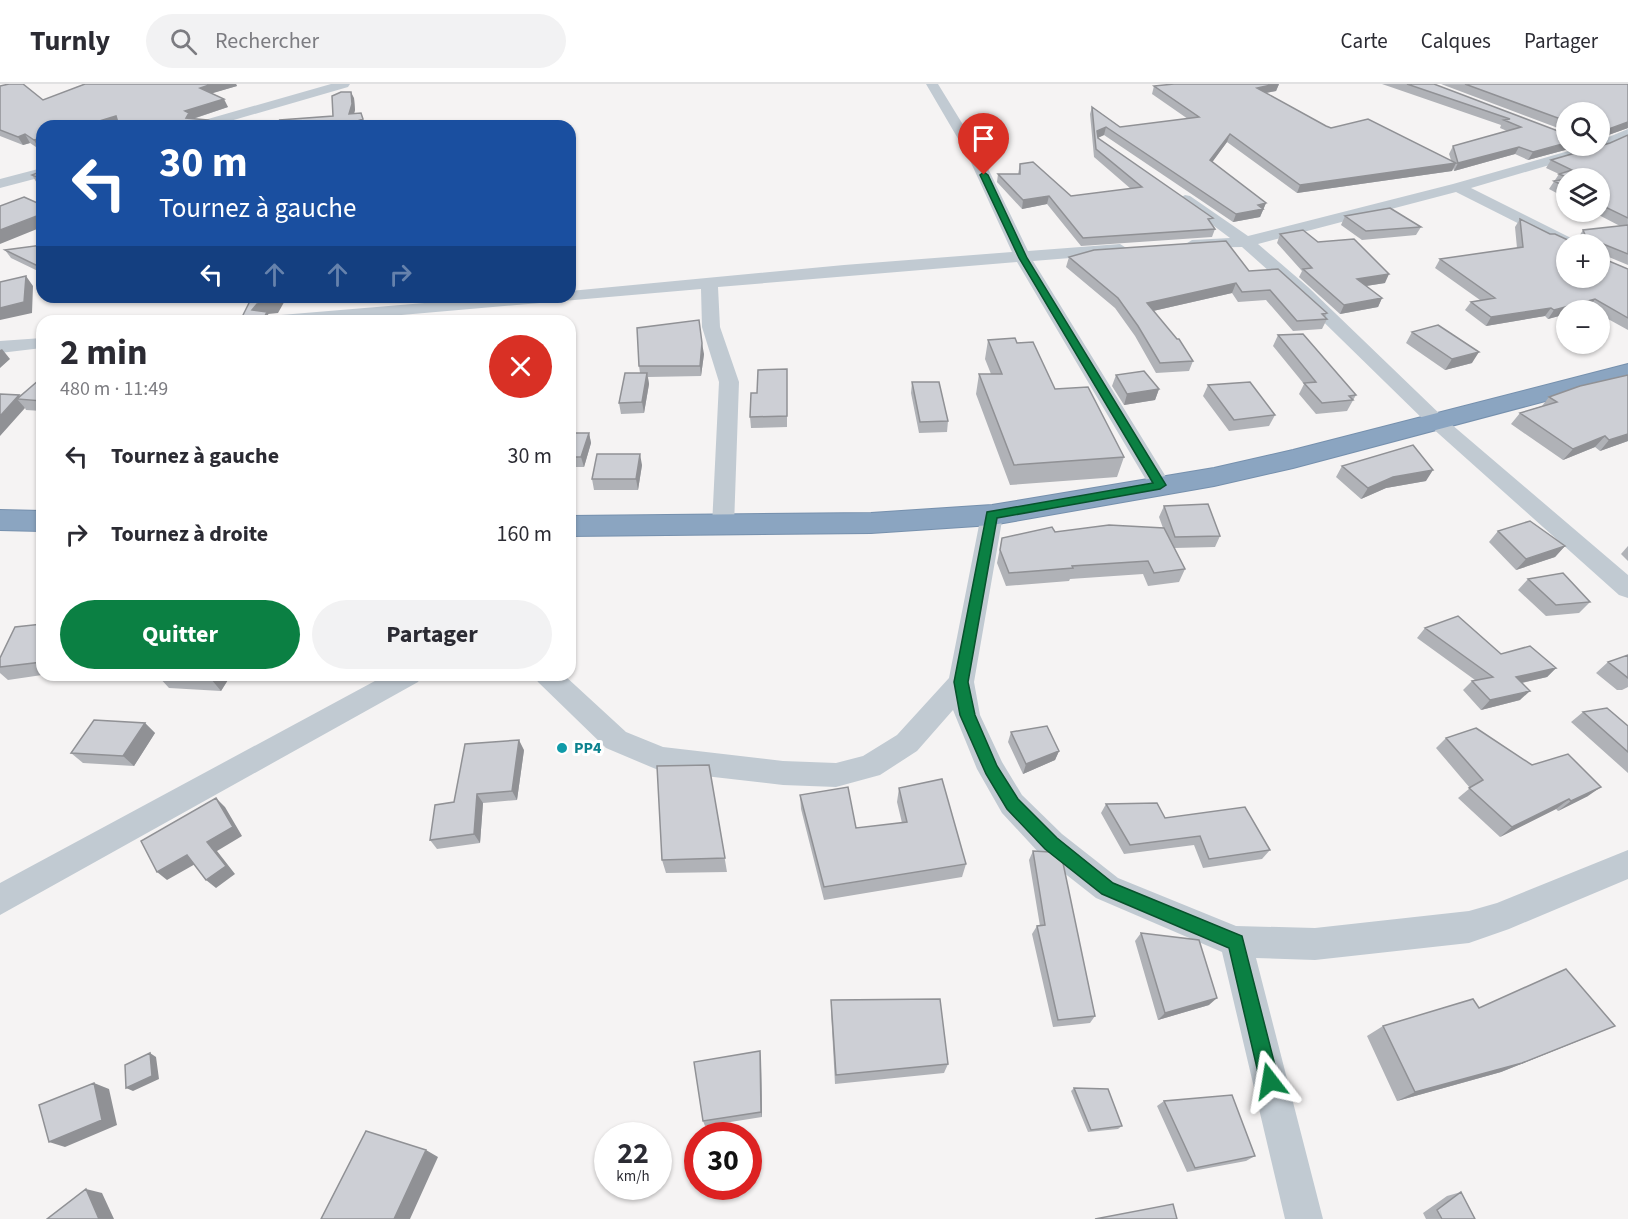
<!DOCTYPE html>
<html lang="fr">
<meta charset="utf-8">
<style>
:root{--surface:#fff;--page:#f2f2f3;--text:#2b2b33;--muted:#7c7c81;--line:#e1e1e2;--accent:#0b8043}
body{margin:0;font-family:"Source Sans 3",sans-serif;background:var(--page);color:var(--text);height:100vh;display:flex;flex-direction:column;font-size:22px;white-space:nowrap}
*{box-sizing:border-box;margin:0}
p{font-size:20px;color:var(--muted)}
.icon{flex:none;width:33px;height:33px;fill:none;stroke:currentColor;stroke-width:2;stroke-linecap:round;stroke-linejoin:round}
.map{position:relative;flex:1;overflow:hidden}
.sheet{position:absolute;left:36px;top:231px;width:540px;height:366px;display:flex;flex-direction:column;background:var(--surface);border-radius:18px;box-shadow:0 2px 4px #0004}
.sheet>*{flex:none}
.top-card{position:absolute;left:36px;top:36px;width:540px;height:183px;border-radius:18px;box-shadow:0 2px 4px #0004;background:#1a4fa0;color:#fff;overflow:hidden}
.controls{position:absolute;left:1556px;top:18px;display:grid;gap:12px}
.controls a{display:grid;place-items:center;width:54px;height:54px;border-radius:50%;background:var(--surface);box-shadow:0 2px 4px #0004;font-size:30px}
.speed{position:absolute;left:594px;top:1038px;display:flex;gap:12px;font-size:30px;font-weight:700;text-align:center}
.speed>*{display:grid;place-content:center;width:78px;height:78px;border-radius:50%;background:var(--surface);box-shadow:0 2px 4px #0004;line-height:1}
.speed small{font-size:15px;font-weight:400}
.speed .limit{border:9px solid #d22;background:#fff;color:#111}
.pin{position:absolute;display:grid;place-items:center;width:51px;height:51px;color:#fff;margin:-62px -26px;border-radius:50% 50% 50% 0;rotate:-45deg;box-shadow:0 0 6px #0007}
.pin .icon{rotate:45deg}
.me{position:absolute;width:66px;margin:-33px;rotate:346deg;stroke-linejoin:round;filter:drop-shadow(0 0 4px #0008)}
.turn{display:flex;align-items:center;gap:21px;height:126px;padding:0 24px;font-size:27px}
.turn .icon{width:78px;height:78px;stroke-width:2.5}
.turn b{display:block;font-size:42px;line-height:51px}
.lanes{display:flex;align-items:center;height:57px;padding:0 24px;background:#0003;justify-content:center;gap:30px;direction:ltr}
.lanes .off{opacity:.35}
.round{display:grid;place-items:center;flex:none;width:63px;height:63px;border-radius:32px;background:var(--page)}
.overview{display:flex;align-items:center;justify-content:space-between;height:102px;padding:0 24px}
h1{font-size:36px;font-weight:700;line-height:45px}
.action{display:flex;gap:12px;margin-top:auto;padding:12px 24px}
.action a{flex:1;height:69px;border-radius:36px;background:var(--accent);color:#fff;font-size:24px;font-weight:700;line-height:69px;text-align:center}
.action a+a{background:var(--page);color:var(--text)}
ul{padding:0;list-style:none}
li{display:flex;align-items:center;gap:18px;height:78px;padding:0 24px}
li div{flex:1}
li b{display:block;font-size:22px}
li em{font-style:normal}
header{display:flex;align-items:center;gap:36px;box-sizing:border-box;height:84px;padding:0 30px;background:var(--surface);border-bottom:2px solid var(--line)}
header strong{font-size:28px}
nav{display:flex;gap:33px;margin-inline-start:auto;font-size:21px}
.search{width:420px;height:54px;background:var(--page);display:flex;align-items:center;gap:15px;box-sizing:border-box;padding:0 21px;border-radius:33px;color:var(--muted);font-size:22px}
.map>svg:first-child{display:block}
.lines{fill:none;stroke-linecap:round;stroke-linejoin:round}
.highway-casing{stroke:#7690ad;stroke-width:2}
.street{fill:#c1cad2;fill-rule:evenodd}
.highway{fill:#8ba5c1;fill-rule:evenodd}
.wall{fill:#b0b2b7}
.shaded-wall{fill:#909195}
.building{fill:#cdcfd5;stroke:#909195;stroke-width:1.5;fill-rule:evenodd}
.route{fill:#0b8043;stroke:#07532c;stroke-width:1.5}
.culture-dot{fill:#0f9aa8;stroke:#fff;stroke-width:2}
.labels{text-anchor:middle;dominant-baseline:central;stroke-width:6;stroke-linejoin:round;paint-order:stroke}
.culture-label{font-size:16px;font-weight:bold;fill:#0d838f;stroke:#fff;text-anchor:start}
</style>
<header>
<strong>Turnly</strong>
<div class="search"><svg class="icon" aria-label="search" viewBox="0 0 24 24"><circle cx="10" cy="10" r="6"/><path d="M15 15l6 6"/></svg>Rechercher</div>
<nav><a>Carte</a><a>Calques</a><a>Partager</a></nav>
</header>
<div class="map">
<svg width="1628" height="1135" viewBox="0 0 1628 1135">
<rect width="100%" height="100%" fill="#f5f3f3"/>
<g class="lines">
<g class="highway-casing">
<path id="highway" d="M1628,280V295L1293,384L1214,402L992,441L871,449L570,452V432L871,429L992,421L1214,384L1293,366Z
M0,426L42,427V447L0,446Z"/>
</g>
<path class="street" d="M331,0H350L348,3L213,42H192L194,39Z
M926,0H938L981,70L1028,167L1120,160L1128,165L1120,170L1033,177L1171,401L1168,406L1160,408L1152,406L1017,178L718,203L720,243L739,298L734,442L731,447L723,450L715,447L712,442L719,298L702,243L701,205L333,237H260L263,233L269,232L496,213H570V207L844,181L1012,168L967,70Z
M1628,45V54L1604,65L1471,104L1577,157L1579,160H1566L1565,163L1456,108L1258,160L1308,203L1444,334L1628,491V514L1619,511L1430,342L1296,211L1242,163L1186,164L1184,161L1192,156L1230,154L1178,115L1185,111L1190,112L1248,152L1453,100L1586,62H1599V57Z
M42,84V93L0,104V95Z
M42,254V264L0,269V257Z
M992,423L1000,426L1003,431L974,598L980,631L1002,678L1022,711L1062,750L1118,794L1236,842L1315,844L1469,827L1497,819L1628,766V795L1509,845L1469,859L1315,876L1256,874L1323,1135H1285L1222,868L1096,814L1040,770L1002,729L977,685L953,626L917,667L880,691L836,703L783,701L661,687L651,683L606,664L538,598L534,591H564L626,648L663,663L783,677L836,679L863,672L897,651L949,594L981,431L984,426Z
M386,591H422L418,598L0,831V799Z"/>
<use href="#highway" class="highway"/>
</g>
<path class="wall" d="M85,0H236L237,2L212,9L228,23L193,35L225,42H119V41L42,42V64L39,65L30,59L23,61L0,52V2L43,16Z
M1279,0L1276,7L1266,9L1326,42L1451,76L1449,70L1453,62L1507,47L1500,44L1501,41L1382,0H1434L1566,62H1580L1528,76L1515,70L1454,87L1453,84L1452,87L1297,109L1227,58L1212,78L1266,119L1260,133L1233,138L1104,51L1098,54L1211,140L1215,145L1212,153L1081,162L1047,120L1022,125L997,98L998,90H1018L1020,80L1071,112L1131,105L1094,73L1090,30L1092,23L1120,43L1188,35L1152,10L1154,2Z
M1441,0H1628V44L1600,54L1599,56V28H1566V47Z
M354,14L355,26L354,30L361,29L365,41L361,42H281L279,36L333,32Z
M1628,51V181L1604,171V175L1628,185V246L1599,230V226H1594L1589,224L1548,235L1545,232L1486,242L1465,226L1471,218L1480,216L1435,184L1440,175L1517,164L1515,143L1520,135L1550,150L1570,157L1578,154L1583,146L1620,142L1593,128H1599V94H1566V114L1549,105L1559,90L1546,84L1551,76L1610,59Z
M42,87V103L38,101L32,91Z
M1345,132L1421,143L1416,151L1362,156L1341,141Z
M1280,150L1318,158L1385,199L1366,202L1382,214L1378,223L1340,230L1299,193L1302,187L1277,159Z
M42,161V189L11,174L5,166Z
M1069,173L1249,187L1327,229L1325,233L1327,235L1322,245L1293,247L1266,216L1238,218L1232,209L1153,227L1193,277L1189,287L1156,289L1135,252L1115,224L1066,183Z
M1412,248L1472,279L1445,286L1406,259Z
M1278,251L1356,311L1347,327L1316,330L1299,310L1304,300L1273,262Z
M988,256L1017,259L1055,305L1124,373L1117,393L1010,401L976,310L979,290H991L985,275Z
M704,270L701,292L648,293L649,300L644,329L621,330L619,319L640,289L639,282Z
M787,285V343L751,344L750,333Z
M1116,291L1159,305L1155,316L1124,321L1112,302Z
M42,296V327L26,326L25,324L0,310L20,312Z
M912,298L948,337L947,348L919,349L911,309Z
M1208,301L1275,331L1269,342L1229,347L1203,312Z
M1549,313L1628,357L1600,367L1595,363L1563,376L1511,340L1520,329L1542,322Z
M570,349H589L591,359L584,383H570Z
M642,381L638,406H594L592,395Z
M1342,382L1426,397L1386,404L1361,415L1336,393Z
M1164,422L1220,452L1215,463L1174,464L1185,485L1179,498L1148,502L1143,490L1070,495L1069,497L1006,502L997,479L1002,454L1055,448L1163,444L1159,433Z
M1498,447L1565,462L1555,473L1516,486L1489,458Z
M1628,462V477L1621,470Z
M1528,495L1590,518L1579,529L1546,532L1518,506Z
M42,540V591L8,596L0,589V574Z
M1425,544L1501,570L1556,584L1547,593L1522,599L1520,616L1481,626L1463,606L1472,597L1475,596L1417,554Z
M1628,571V603L1622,606H1617L1596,589L1608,578Z
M158,591H231L221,607L169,604L158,592Z
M1583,628L1628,642V689L1571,638Z
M145,639L155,649L134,682L83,679L71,669Z
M1011,648L1059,667L1055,676L1023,690L1008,658Z
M1446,654L1532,681L1588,712L1558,727L1556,725L1500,753L1458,714L1470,704L1436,664Z
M524,666L517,716L483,719L480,759L437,765L430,756L454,718Z
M709,681L727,788L666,789L662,776Z
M899,704L966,780L962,793L824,816L801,725L800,711L856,744L902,739L897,718Z
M1106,720L1165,734L1270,766L1262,775L1203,784L1194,761L1124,770L1101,729Z
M1033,767L1095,932L1090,939L1053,943L1032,850L1037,842H1040L1029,776Z
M1141,849L1209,921L1158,936L1135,857Z
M831,916L948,980L944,989L835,1000L831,927Z
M1479,924L1591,952L1501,988L1397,1017L1367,952L1383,942Z
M761,974L762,1033L705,1042L703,1037Z
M1074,1004L1122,1042L1118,1045L1088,1048L1071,1007Z
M1164,1017L1255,1072L1246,1077L1187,1088L1157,1022Z
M1461,1108L1475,1135H1426L1423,1129L1447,1112Z"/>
<path class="shaded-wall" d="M212,0H236L237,2L203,12L200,4Z
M1272,0H1279L1276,7L1254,11L1257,4Z
M351,8L354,14L355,26L352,36L349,30Z
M224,15L228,23L192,35L186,34L185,27Z
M361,29L365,41L361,42H346V41Z
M116,32L121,41L116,42H83Z
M1628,38V44L1600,54L1603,47Z
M1106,43L1104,51L1095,55L1097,47Z
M25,50L30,59L23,61L18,53Z
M1230,50L1227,58L1208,84L1210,76Z
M42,54V64L39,65L34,56Z
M1566,59V62H1580L1528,76L1533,68Z
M1519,63L1515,70L1454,87L1458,79Z
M1456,79L1452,87L1297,109L1300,101Z
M1049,112L1047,120L1022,125L1023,116Z
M1266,119L1260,133L1233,138L1236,130Z
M42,130V143L0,160V146Z
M1389,190L1385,199L1353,204L1357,195Z
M26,192L33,202L32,229L0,236V224Z
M1236,199L1232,209L1144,229L1147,219Z
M276,213H287L278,229L268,230L271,237H262L252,226L257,220Z
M1382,214L1378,223L1340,230L1344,221Z
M1595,215L1589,224L1579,226H1566V230L1548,235L1554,226Z
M1551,224L1545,232L1486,242L1491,233Z
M702,259L704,270L701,292L700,282Z
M2,265L10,275L0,284V266Z
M1479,268L1472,279L1445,286L1452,275Z
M647,289L649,300L644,329L642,318Z
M573,291L576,301L570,320V302Z
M1159,305L1155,316L1124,321L1127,310Z
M19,311L23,315H17L25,324L0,352V332Z
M589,349L591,359L584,383L581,373Z
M1628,350V357L1600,367L1609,356Z
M1605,352L1595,363L1563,376L1573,365Z
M640,370L642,381L638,406L636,395Z
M1433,386L1426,397L1386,404L1361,415L1368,404L1393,393Z
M1565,462L1555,473L1516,486L1526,475Z
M1556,584L1547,593L1507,602L1516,593Z
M214,591H231L221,607L211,595Z
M1530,607L1520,616L1481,626L1490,616Z
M145,639L155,649L134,682L123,672Z
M519,656L524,666L517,716L512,707Z
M1059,667L1055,676L1023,690L1026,680Z
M1601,703L1588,712L1558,727L1571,717Z
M477,710L483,719L480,759L474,750Z
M216,714L225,723L242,752L217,767L235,790L216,804L206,796L207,758Z
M1569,715L1556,725L1500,753L1512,743Z
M187,771L197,779L167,796L157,788Z
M1217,914L1209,921L1158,936L1165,929Z
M1615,942L1501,988L1397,1017L1415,1008Z
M760,967L761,974L762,1033L761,1028Z
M150,969L156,973L159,995L133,1007L126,1004Z
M94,999L109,1005L117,1041L65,1063L49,1058Z
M426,1066L438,1073L410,1135H394Z
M86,1105L102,1109L114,1135H99Z"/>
<path class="building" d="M9,0H23L43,16L85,0H212L200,4L224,15L185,27L189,29L186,34L208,36L225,42H131L129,40L124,42H119L116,32L83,42H42V54L34,56L25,50L18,53L0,46V2Z
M1174,0H1276L1257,4L1326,42L1331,44L1368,35L1456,79L1300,101L1230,50L1210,76L1266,119L1258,121L1263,125L1236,130L1106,43L1097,47L1098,54L1213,134L1208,135L1215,145L1083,154L1049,112L1023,116L998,90H1020V80L1033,78L1071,112L1142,103L1096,65L1092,23L1120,43L1199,33L1154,2Z
M1407,0H1434L1566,50V59L1533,68L1519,63L1458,79L1453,62L1521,43L1504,36L1510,35Z
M1465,0H1628V38L1603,47L1602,52H1599V28H1566V37Z
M341,8H351L352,20L349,30L361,29L363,35L346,41V42H293L279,36L333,32L332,12Z
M1628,51V134L1599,120V94H1567H1569L1559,90L1572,86L1551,76L1610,59Z
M42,87V95L32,91Z
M1566,95V103L1554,97Z
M24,113L42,121V130L0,146V122Z
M1390,124L1421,143L1366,147L1345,132Z
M1520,135L1550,150H1555L1570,157L1573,154L1586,153L1583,146L1628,141V170L1603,160L1604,175L1628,185V234L1595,215L1554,226L1551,224L1491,233L1471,218L1495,214L1440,175L1523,163ZM1566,160H1599V194H1566Z
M1303,146L1318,158L1354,155L1389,190L1357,195L1382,214L1344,221L1303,185L1312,184L1280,150Z
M1226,157L1249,187L1278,185L1327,229L1322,230L1327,235L1297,237L1270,206L1242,208L1236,199L1147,219L1177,255H1179L1193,277L1160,279L1138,242L1118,214L1069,173L1094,166Z
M42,161V184L5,166Z
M26,192L24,218L0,224V198Z
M252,213H276L273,218L257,220L252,226L267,228L262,237H243L241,235Z
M699,236L702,259L700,282H639L637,244Z
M1438,241L1479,268L1452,275L1412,248Z
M1303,250L1356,311L1349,312L1353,316L1322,319L1304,299L1316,298L1278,251Z
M1015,254L1017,259L1033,258L1055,305L1088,303L1124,373L1014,381L979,290H1002L988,256Z
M787,285V332L750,333L751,309H757L758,286Z
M1144,287L1159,305L1127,310L1116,291Z
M625,289H647L642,318L619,319Z
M570,291H573L570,302Z
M1628,291V350L1609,356L1605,352L1573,365L1520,329L1557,318L1549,313L1580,302Z
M39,296H42V317L17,315Z
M912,298H939L948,337L920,338Z
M1250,298L1275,331L1234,336L1208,301Z
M0,310L19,311L0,332Z
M570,349H589L581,373H570Z
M1413,361L1433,386L1393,393L1368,404L1342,382Z
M597,370H640L636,395H592Z
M1208,420L1220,452L1175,453L1164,422Z
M1530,437L1565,462L1526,475L1498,447Z
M1109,441L1164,444L1185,485L1154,489L1148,477L1072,482L1073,484L1009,489L1000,466L1002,454L1052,443L1055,448Z
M1563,489L1590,518L1556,521L1528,495Z
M1458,532L1501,570L1530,562L1556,584L1516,593L1530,607L1490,616L1472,597L1493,593L1425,544Z
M42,540V578L0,583V574L15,543Z
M1628,571V594L1608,578Z
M158,591H214L211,595L158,592Z
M1607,624L1628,642V668L1583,628Z
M94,636L145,639L123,672L71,669Z
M1047,642L1059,667L1026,680L1011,648Z
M1476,644L1532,681L1568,670L1601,703L1571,717L1569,715L1512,743L1469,704L1483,696L1446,654Z
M519,656L512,707L477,710L474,750L430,756L435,721L454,718L465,660Z
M709,681L725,774L662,776L657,682Z
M942,695L966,780L824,803L800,711L848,703L856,744L907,738L899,704Z
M216,714L233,743L207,758L226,782L206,796L187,771L157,788L141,757Z
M1157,719L1165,734L1245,723L1270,766L1209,775L1200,752L1130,761L1106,720Z
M1033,767L1050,768L1063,779L1095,932L1058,936L1037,842L1045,841Z
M1141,849L1199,856L1217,914L1165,929Z
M1566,885L1615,942L1522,979L1415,1008L1383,942L1473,915L1479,924Z
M940,915L948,980L836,991L831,916Z
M760,967L761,1028L703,1037L694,978Z
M150,969L152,992L126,1004L125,981Z
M94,999L102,1036L49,1058L39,1021Z
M1074,1004L1108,1005L1122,1042L1091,1046Z
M1232,1011L1255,1072L1195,1084L1164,1017Z
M366,1047L426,1066L394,1135H321Z
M86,1105L99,1135H47Z
M1461,1108L1475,1135H1442L1437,1126Z
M1173,1120L1177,1135H1095Z"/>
<path class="route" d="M984,88L988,91L1027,174L1166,401L1160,405L997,434L968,598L975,631L997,682L1018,715L1057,754L1113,799L1242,852L1279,997L1277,1003L1270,1006L1263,1003L1260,997L1229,864L1102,810L1045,765L1007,725L986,690L960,631L954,598L987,428L1153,399L1019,174L980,91Z"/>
<circle class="culture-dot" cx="562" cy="664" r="6"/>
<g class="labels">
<g class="culture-label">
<text x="574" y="664">PP4</text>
</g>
</g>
</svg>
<div class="controls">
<a><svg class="icon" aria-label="search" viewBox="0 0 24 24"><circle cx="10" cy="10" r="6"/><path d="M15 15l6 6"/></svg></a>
<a><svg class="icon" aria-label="layers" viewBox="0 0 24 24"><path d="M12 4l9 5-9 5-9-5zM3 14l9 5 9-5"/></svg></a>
<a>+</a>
<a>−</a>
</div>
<div class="speed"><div>22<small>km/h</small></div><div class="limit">30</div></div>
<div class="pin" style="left:984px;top:91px;background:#d93025"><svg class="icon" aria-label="arrive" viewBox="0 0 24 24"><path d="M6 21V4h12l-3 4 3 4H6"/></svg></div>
<svg class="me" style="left:1270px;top:997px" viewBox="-20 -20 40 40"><path d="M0-17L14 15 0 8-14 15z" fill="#0b8043" stroke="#fff" stroke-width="4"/></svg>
<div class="top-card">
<div class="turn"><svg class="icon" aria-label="left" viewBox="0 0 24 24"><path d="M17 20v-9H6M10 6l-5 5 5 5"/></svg><div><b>30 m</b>Tournez à gauche</div></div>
<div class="lanes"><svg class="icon" aria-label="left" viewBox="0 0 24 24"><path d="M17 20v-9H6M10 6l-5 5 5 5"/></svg><svg class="icon off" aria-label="ahead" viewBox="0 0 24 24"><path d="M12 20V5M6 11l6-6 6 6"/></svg><svg class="icon off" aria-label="ahead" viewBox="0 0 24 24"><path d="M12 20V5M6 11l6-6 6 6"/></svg><svg class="icon off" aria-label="right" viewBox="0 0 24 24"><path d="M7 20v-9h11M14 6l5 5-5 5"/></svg></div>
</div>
<section class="sheet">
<div class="overview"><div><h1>2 min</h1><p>480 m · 11:49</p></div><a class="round" style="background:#d93025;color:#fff"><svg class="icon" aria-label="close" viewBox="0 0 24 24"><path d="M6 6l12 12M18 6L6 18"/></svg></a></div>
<ul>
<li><svg class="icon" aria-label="left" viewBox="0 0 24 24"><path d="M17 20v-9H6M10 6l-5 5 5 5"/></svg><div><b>Tournez à gauche</b></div><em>30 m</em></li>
<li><svg class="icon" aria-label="right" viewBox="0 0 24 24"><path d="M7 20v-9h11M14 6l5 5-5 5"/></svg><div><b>Tournez à droite</b></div><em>160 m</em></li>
</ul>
<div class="action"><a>Quitter</a><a>Partager</a></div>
</section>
</div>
